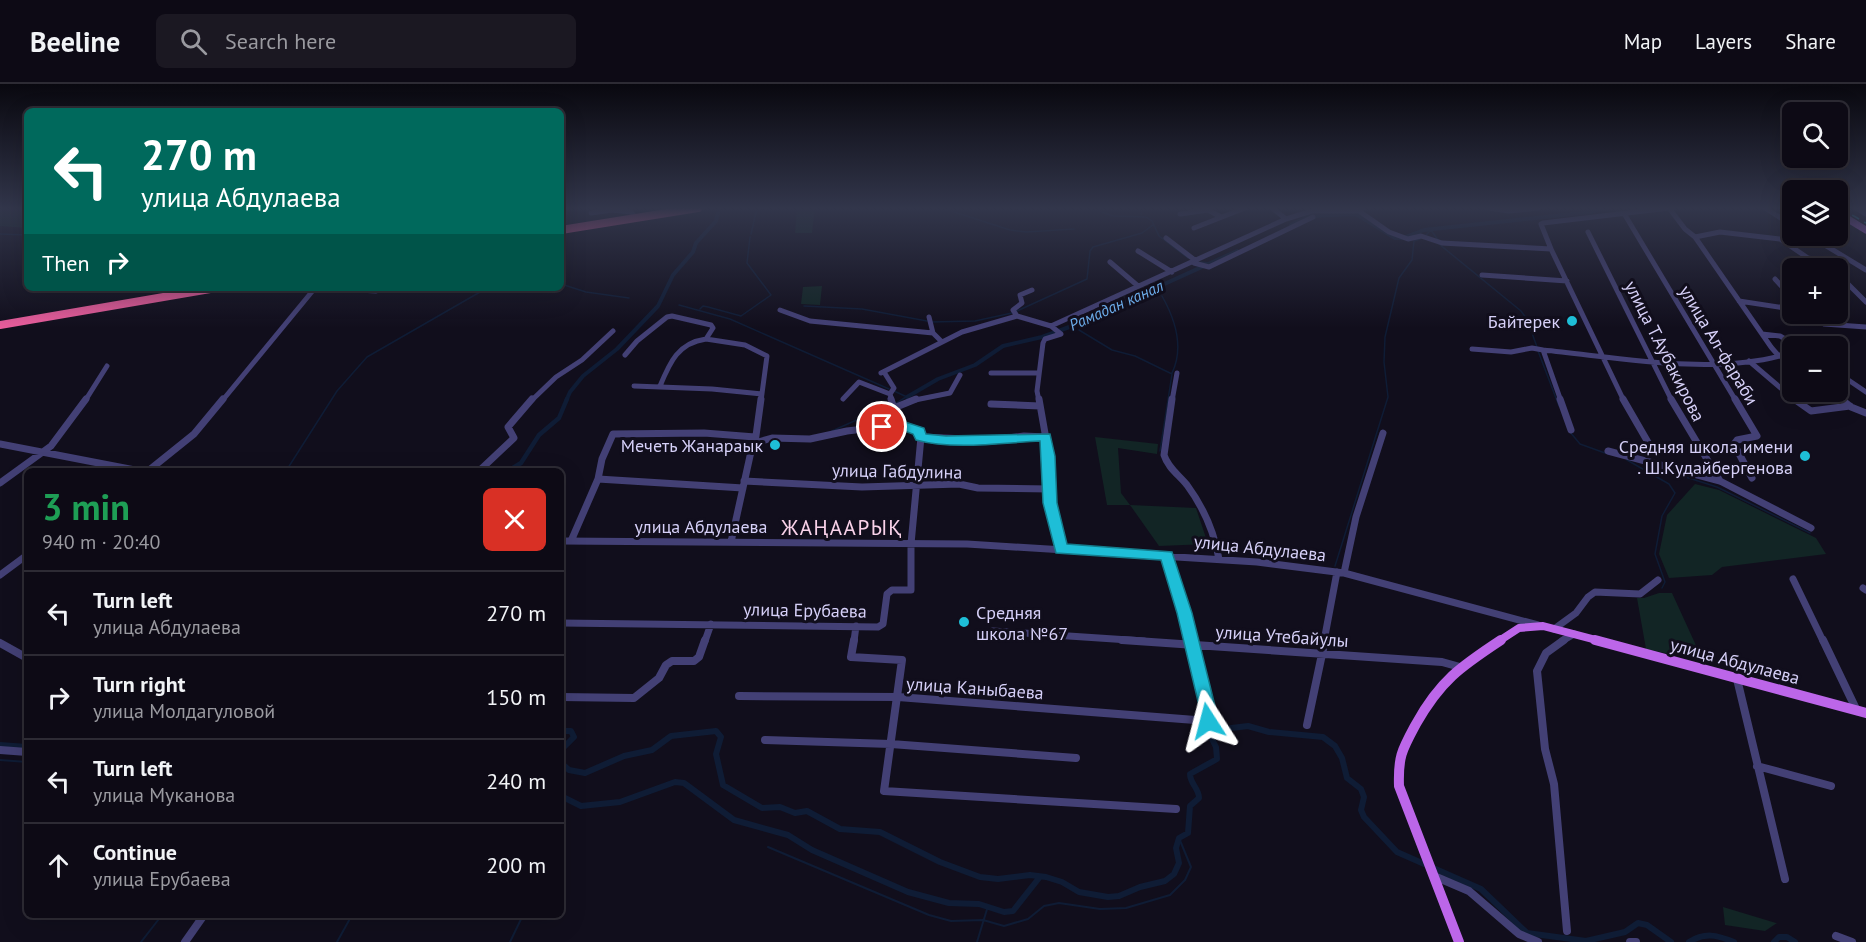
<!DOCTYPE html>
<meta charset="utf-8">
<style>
:root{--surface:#0d0a15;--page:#1b1822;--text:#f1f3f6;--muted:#9a9aa0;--line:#2d2b34}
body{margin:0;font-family:"PT Sans",sans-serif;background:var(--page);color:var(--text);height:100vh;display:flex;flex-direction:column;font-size:22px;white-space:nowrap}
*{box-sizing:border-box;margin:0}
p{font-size:20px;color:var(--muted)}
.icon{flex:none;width:33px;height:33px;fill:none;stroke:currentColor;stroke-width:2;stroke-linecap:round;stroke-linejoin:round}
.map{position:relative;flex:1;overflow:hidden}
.drawer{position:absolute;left:24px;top:384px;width:540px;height:450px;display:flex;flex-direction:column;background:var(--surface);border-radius:9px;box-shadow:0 6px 24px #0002,0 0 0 2px var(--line)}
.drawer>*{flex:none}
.banner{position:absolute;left:24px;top:24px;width:540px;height:183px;border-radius:9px;box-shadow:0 6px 24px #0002,0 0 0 2px var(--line);background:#00695c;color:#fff;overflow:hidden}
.buttons{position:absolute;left:1782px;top:18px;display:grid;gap:12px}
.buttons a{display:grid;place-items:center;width:66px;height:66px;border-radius:9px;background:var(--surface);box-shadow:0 6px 24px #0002,0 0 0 2px var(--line);font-size:30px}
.pin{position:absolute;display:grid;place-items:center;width:51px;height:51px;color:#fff;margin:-26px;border:3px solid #fff;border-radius:50%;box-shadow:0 2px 6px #0007}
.me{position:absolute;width:66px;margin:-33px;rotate:351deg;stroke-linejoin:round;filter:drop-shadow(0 0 4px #0008)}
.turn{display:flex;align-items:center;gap:21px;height:126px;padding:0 18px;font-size:27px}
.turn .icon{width:78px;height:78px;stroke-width:2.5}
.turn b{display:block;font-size:42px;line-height:51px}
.then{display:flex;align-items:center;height:57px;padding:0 18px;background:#0003;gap:12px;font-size:22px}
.round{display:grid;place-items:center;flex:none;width:63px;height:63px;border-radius:9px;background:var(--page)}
.summary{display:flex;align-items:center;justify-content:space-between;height:102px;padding:0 18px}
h1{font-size:36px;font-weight:700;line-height:45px;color:#1e9e55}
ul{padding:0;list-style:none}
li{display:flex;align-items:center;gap:18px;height:84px;padding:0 18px;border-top:2px solid var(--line)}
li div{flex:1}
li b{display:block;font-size:22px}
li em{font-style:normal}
header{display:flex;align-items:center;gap:36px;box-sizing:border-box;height:84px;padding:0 30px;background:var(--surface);border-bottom:2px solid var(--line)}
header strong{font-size:28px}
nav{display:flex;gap:33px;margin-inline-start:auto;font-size:21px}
.search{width:420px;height:54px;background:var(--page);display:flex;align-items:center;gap:15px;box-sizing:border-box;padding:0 21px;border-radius:9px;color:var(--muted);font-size:22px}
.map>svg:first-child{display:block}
.green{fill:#122525}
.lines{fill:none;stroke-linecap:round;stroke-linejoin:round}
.stream-far1{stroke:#0f1c35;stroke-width:1.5}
.stream{stroke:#0f1c35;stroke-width:2}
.canal-far2{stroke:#0f1c35;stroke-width:4}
.canal-far1{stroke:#0f1c35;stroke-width:4.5}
.canal{stroke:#0f1c35;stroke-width:6}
.minor-far2{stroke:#434075;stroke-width:5}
.minor-far1{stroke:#434075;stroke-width:7}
.minor{stroke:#434075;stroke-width:8}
.major-far2{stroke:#bc66e9;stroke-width:7}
.major-far1{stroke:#bc66e9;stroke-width:8}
.major{stroke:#bc66e9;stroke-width:10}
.highway{stroke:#e85c9b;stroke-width:8}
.rail{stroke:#1ebed7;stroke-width:1.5;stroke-dasharray:8 6;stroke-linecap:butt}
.route{fill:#1ebed7;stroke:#147c8c;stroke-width:1.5}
.poi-dot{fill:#1ebed7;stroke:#110e1c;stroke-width:2}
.labels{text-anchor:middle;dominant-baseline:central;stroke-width:6;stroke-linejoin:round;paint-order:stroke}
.far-water-label{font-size:16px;font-style:italic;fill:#6cacea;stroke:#110e1c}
.poi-label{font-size:18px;fill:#d6d0f8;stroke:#110e1c;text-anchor:end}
.street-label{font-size:18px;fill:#d6d0f8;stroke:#110e1c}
.quarter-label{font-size:21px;letter-spacing:1.5px;fill:#f9d2e9;stroke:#110e1c}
</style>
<header>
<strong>Beeline</strong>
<div class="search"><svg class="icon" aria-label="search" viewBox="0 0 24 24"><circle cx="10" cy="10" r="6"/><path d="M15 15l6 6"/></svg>Search here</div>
<nav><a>Map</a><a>Layers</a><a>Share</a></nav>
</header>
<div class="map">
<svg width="1866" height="858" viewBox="0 0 1866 858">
<rect width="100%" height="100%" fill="#110e1c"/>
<path class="green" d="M0,124H27V144L0,142Z
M797,124H815L812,149H795Z
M822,202L820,221L801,220L803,203Z
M1095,353L1158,360L1157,370L1118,364L1121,409L1130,421L1196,424L1208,460L1159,462L1130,421H1107Z
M1695,400L1719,406L1816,454L1826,470L1722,483L1712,491L1669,494L1659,470L1667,431Z
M1659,509H1672L1699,568L1677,564L1675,571L1646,565L1637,514H1644Z
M1723,823L1776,839H1777L1765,847L1725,841Z"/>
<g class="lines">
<path class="stream-far1" d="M942,124L1010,146L1026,148L1074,145
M1092,124L1113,132L1146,133L1152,137L1159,152L1188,174
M1141,130L1143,124
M0,150L27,151
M751,150L757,124
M1426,151L1431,146L1438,156
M1439,160L1521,227L1527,235L1537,263
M1201,178L1209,179
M561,200L586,208L629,214
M1162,212C1175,235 1184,264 1172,289
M679,221L730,235L889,305
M804,222L862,225L927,237
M700,225L703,222L708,223L741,232L771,211L747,179L750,153
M1017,227L1087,195L1090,167L1093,163L1142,149L1153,141
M1084,236L1079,246L1112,266L1135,272L1172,290L1160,367
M931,238L975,237L1012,229
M1538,267L1559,322
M894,307L907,313
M895,320L906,313
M832,347L890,321
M1570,348L1580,360L1605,369
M1627,376L1669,400L1675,409L1662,432L1655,470L1665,498L1662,504
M1648,381L1717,403L1810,449
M286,387L337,307L367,273L487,204
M1335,482L1388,313L1384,278L1385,253L1399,194L1412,176L1414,157L1420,155"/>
<path class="stream" d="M0,676L27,678
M768,763L929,831L951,837L983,836L1004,842L1028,835L1044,822L1059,819L1100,825L1126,824L1170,811L1185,796L1191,783L1179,754
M141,858L162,831
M337,858L352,831
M510,858L523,831
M977,858L988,822"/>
<path class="canal-far2" d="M1291,141L1309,132L1356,130L1395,154H1403L1424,146L1591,128L1605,124
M907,313L938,295L975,281L1003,262L1042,253L1072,242L1237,167
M566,317L570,308L583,292L617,265L658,222L673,191L693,168L696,159L716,137L719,125"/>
<path class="canal-far1" d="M508,387L521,379L539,351L559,334L567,315"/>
<path class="canal" d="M561,647H571L574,653L561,666
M0,661L27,663
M561,679L569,686L585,689L624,672L652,666L671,652L716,647L721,653L716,670L723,701L762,724L780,723L795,729L807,727L840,745L880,748L940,778L980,793L998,795L1030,791L1046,793L1062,798L1079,808L1108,813L1119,812L1140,803L1165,797L1174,790L1179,779L1176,764L1179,754L1188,749L1190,722L1199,714C1199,704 1190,700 1190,690L1217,675L1216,663L1211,653L1215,646L1248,642L1269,648L1323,653L1335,662L1342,674L1347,694L1361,705L1364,713L1361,726L1364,733L1397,768L1481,805L1527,849L1586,857L1625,848L1638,839L1647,841L1671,858
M561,712L581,722L620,718L675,698L684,699L734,736L788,751L812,766L908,808L949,819L979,820L1004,828L1013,827L1039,794
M1689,858C1705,848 1717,851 1734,858
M1774,858L1779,853H1787L1795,858"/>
<path class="minor-far2" d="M1272,124L1286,135
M1489,124L1509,127L1539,124
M1669,124L1685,145L1695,153L1771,263L1777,270L1792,279
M1765,124L1792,141
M1856,124L1866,130
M1359,127L1389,148L1408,155L1421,152L1442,159L1551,165L1541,140L1543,139L1669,124
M591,129L612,126L631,128L636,134
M1180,130L1208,126L1221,133
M1625,131L1736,317
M1194,144L1245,124
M1588,148L1672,317
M1810,152L1866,186
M1695,153L1720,148L1780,155L1808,174L1825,178L1831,184
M1166,154L1196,177
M1551,165L1624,317
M1138,167L1172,188
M1110,178L1138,202
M1194,179L1209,183L1313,133
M1838,190L1866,218
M1482,191L1567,197
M1775,195L1792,214
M324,204L376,207
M1739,217L1792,225
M780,226L810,237L933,249
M1801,230L1824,240L1866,243
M1017,232L1013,226L1022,219L1020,211L1032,206
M929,233L933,249L942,258
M1762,250L1780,252L1797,262
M706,255L745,261L767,272L761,317
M1472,265L1511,268L1532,264L1543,266
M625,271L637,257L667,233L672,232L711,241L713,244L706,255C678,259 670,278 660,302
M1749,277L1796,317
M884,288L894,304L890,310L892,317
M881,289L962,248L1017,232L1051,242L1286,135L1312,127H1356L1363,124
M991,289H1038
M1838,289L1866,308
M634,302L712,305L762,310
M1831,308L1843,317
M843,315L859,298L890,310
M85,317L107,282
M222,317L315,204
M531,317L556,293L582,276L613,247
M910,317L950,309L960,291
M1039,317L1037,307L1043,259L1045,255L1061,250L1051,242
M1172,317L1177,289
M1561,317L1543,266C1616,273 1709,291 1780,272"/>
<path class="minor-far1" d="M1039,315L1049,372L1050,419L1061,465
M1172,315L1164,371C1168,384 1179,391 1187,401C1204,424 1214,447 1219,475
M1560,315L1571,346
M1623,315L1649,360
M1671,315L1720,397
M1735,315L1757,352L1737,356L1734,360L1752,394
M1794,315L1811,327L1850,322
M1841,315L1851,323L1866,329
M991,320L1040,322
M894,324L916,315
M921,353L989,356L1024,352L1046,353
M755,359L772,354L810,355L847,347L899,341L891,315
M0,360L140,387
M1608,367L1720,397L1811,444
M148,387L194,350L223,315
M479,387L514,354L508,343L532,315
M598,395L743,404
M744,397L862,403L959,400L978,404L1050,405
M0,399L51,362L86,315
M561,457L967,460L1257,478L1344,489L1538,541
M571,457L598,395L602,375L613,350L704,349L755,353
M731,458L752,363L755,359L761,315
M1167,471L1191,557
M1344,489L1356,433L1383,349
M0,491L27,471
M1793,495L1823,557
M1863,504L1866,506
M561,539L878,543L883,540L887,510L892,506H911V460L921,353L919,347L899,341
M1554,545L1576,529L1588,513L1595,508L1640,510L1658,496
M993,547L1144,557
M705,557L711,540
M854,557L856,542
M1324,557L1337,488
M1562,557L1574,550"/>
<path class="minor" d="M854,556L851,573L902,576L884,707L1176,725
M1122,556L1442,578L1460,583
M1564,556L1546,569L1537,587L1545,665L1554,700L1567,847
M1823,556L1857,627
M0,559L27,574
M1737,595L1785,795
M739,612L898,613L1208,637L1209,630L1191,556
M561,613L634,614L659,594L666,581L672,577H694L699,573L705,556
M1307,641L1325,556
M765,656L891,660L1076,674
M0,666L27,668
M1757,682L1831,702
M1434,792L1469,807L1519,850L1538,858
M1836,852L1852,858
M185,858L204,831
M1630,858H1636"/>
<path class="major-far2" d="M1838,129L1866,146"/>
<path class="major-far1" d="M1499,557L1519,544L1543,542L1600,557"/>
<path class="major" d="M1595,556L1866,629
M1459,858L1399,702C1398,672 1402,666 1416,640C1440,597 1460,583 1501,556"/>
<path class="highway" d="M561,146L698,124
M0,241L216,204"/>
<path class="rail" d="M1840,124L1866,139"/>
</g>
<linearGradient id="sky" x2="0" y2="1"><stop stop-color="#09080f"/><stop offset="0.51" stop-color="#32364b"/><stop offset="1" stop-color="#32364b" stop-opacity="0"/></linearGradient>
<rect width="1866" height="244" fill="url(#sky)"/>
<path class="route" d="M899,336L924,344L926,350L946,352L1050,350L1055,372L1057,419L1067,460L1172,468L1192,529L1217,630L1214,642L1208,644L1203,642L1201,630L1177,529L1161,476L1056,469L1043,419L1040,357C1002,359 952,366 916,356L913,350L899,345L882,347L876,343L882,339Z"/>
<g class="poi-dot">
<circle cx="1572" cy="237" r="6"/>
<circle cx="775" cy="361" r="6"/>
<circle cx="1805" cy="372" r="6"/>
<circle cx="964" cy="538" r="6"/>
</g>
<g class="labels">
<g class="far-water-label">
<text transform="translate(1116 221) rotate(-24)">Рамадан канал</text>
</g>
<g class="poi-label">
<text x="1560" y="237">Байтерек</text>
<text x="763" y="361">Мечеть Жанараык</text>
<text x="1793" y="362">Средняя школа имени<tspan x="1793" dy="21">. Ш.Кудайбергенова</tspan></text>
<text x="976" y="528" text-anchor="start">Средняя<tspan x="976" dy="21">школа №67</tspan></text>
</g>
<g class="street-label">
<text transform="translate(1719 261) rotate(59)">улица Ал-фараби</text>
<text transform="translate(1665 267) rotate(63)">улица Т.Аубакирова</text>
<text transform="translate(897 387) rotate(1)">улица Габдулина</text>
<text x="701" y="442">улица Абдулаева</text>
<text transform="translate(1260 464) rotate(6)">улица Абдулаева</text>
<text transform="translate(805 526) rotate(1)">улица Ерубаева</text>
<text transform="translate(1282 552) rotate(4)">улица Утебайулы</text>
<text transform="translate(1735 577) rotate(15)">улица Абдулаева</text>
<text transform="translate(975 604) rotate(4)">улица Каныбаева</text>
</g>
<g class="quarter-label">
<text x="842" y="443">ЖАҢААРЫҚ</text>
</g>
</g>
</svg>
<div class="buttons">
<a><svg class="icon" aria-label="search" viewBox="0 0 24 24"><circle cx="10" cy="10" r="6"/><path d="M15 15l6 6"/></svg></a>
<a><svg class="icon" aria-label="layers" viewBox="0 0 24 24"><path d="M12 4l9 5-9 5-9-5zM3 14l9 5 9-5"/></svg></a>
<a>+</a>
<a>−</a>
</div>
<div class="pin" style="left:882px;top:343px;background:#d93025"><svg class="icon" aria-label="arrive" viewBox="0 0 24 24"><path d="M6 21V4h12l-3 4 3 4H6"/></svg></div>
<svg class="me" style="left:1208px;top:637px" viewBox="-20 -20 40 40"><path d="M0-17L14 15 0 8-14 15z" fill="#1ebed7" stroke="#fff" stroke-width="4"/></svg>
<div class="banner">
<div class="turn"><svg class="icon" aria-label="left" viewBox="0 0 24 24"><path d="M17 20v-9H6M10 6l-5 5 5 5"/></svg><div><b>270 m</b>улица Абдулаева</div></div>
<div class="then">Then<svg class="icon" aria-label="right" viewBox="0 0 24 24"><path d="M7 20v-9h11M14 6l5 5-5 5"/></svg></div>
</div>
<section class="drawer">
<div class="summary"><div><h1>3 min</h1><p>940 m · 20:40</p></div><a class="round" style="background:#d93025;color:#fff"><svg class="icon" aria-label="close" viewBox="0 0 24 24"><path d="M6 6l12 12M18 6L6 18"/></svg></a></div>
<ul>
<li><svg class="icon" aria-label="left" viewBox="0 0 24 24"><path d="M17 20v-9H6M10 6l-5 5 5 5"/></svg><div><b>Turn left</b><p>улица Абдулаева</p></div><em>270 m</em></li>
<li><svg class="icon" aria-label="right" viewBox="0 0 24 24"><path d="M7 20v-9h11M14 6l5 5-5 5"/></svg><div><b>Turn right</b><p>улица Молдагуловой</p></div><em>150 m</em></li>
<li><svg class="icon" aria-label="left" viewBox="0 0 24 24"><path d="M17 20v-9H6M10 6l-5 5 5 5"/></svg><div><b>Turn left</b><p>улица Муканова</p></div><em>240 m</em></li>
<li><svg class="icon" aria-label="ahead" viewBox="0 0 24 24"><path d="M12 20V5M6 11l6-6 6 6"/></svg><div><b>Continue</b><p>улица Ерубаева</p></div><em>200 m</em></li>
</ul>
</section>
</div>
